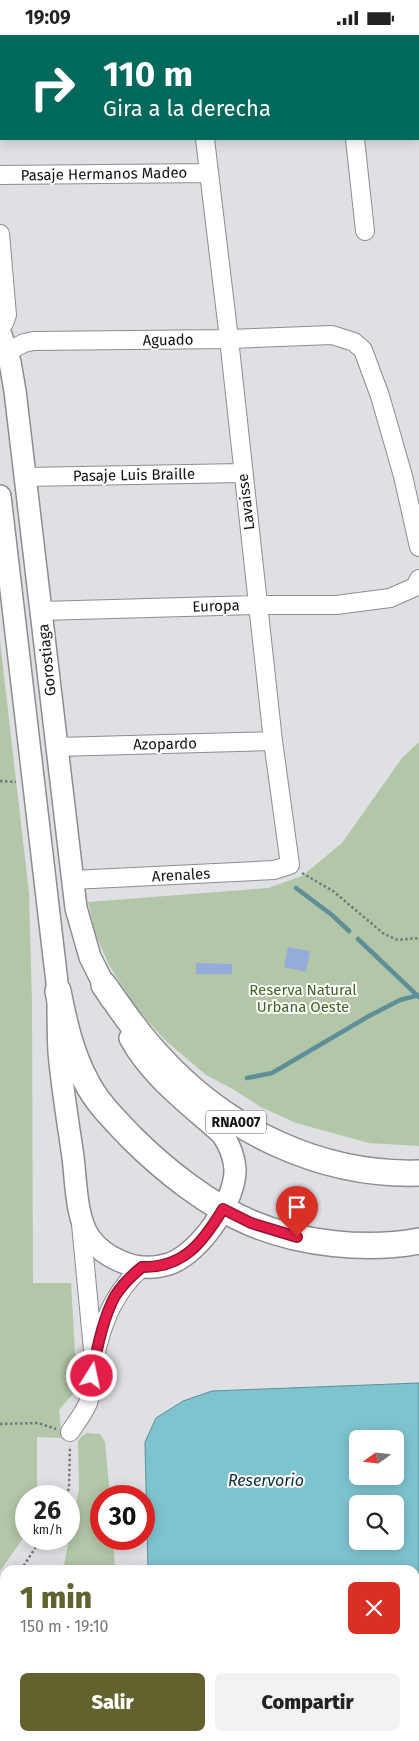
<!DOCTYPE html>
<html lang="es">
<meta charset="utf-8">
<style>
:root{--surface:#fff;--page:#f2f2f2;--text:#222;--muted:#767676;--accent:#62622e}
body{margin:0;font-family:"Fira Sans",sans-serif;background:var(--page);color:var(--text);height:100vh;display:flex;flex-direction:column;font-size:19px;white-space:nowrap}
*{box-sizing:border-box;margin:0}
p{font-size:16px;color:var(--muted)}
.icon{flex:none;width:28px;height:28px;fill:none;stroke:currentColor;stroke-width:2;stroke-linecap:round;stroke-linejoin:round}
.map{position:relative;flex:1;overflow:hidden}
.drawer{position:absolute;left:0px;top:1530px;width:420px;height:176px;display:flex;flex-direction:column;background:var(--surface);border-radius:15px 15px 0 0;box-shadow:0 2px 12px #0003}
.drawer>*{flex:none}
.hud{position:absolute;left:0px;top:0px;width:420px;height:105px;box-shadow:0 2px 12px #0003;background:#00695c;color:#fff;overflow:hidden}
.needle{width:32px;rotate:255deg}
.controls{position:absolute;left:349px;top:1395px;display:grid;gap:10px}
.controls a{display:grid;place-items:center;width:55px;height:55px;border-radius:8px;background:var(--surface);box-shadow:0 2px 12px #0003;font-size:25px}
.speed{position:absolute;left:15px;top:1450px;display:flex;gap:10px;font-size:25px;font-weight:700;text-align:center}
.speed>*{display:grid;place-content:center;width:65px;height:65px;border-radius:50%;background:var(--surface);box-shadow:0 2px 12px #0003;line-height:1}
.speed small{font-size:12px;font-weight:400}
.speed .limit{border:8px solid #d22;background:#fff;color:#111}
.pin{position:absolute;display:grid;place-items:center;width:42px;height:42px;color:#fff;margin:-51px -21px;border-radius:50% 50% 50% 0;rotate:-45deg;box-shadow:0 0 5px #0007}
.pin .icon{rotate:45deg}
.me{position:absolute;width:55px;margin:-28px;rotate:10deg;stroke-linejoin:round;filter:drop-shadow(0 0 4px #0008)}
.turn{display:flex;align-items:center;gap:18px;height:105px;padding:0 20px;font-size:22px}
.turn .icon{width:65px;height:65px;stroke-width:2.5}
.turn b{display:block;font-size:35px;line-height:42px}
.round{display:grid;place-items:center;flex:none;width:52px;height:52px;border-radius:8px;background:var(--page)}
.overview{display:flex;align-items:center;justify-content:space-between;height:85px;padding:0 20px}
h1{font-size:30px;font-weight:800;line-height:38px;color:var(--accent)}
.primary-button{display:flex;gap:10px;margin-top:auto;padding:10px 20px}
.primary-button a{flex:1;height:58px;border-radius:8px;background:var(--accent);color:#fff;font-size:20px;font-weight:800;line-height:58px;text-align:center}
.primary-button a+a{background:var(--page);color:var(--text)}
.status{display:flex;justify-content:space-between;align-items:center;height:35px;padding:0 25px;background:var(--surface);direction:ltr}
.status svg{height:14px;fill:currentColor}
.map>svg:first-child{display:block}
.green{fill:#b3c6a7}
.water{fill:#7ec4cf;stroke:#5e8f98;fill-rule:evenodd}
.lines{fill:none;stroke-linecap:round;stroke-linejoin:round}
.stream{stroke:#5e8f98;stroke-width:4.5}
.building{fill:#95acdb}
.minor-casing{stroke:#8b8d90;stroke-width:20}
.major-casing{stroke:#8b8d90;stroke-width:24}
.highway-casing{stroke:#8b8d90;stroke-width:28}
.path{stroke:#77787b;stroke-width:2.5;stroke-dasharray:2.5 2.5;stroke-linecap:butt}
.minor{stroke:#fff;stroke-width:18}
.major{stroke:#fff;stroke-width:21}
.highway{stroke:#fff;stroke-width:25}
.route-casing{stroke:#92132f;stroke-width:12}
.route{stroke:#e11d48;stroke-width:9}
.labels{text-anchor:middle;dominant-baseline:central;stroke-width:4;stroke-linejoin:round;paint-order:stroke}
.shield{fill:#fff;stroke:#5a5a5c;stroke-width:1}
.shield-label{font-size:14px;font-weight:bold;fill:#141416}
.street-label{font-size:15px;fill:#141416;stroke:#fff}
.park-label{font-size:15px;fill:#3f6423;stroke:#fff}
.water-label{font-size:16px;font-style:italic;fill:#0c3035;stroke:#fff}
</style>
<div class="status"><b>19:09</b><svg viewBox="0 0 49 12"><path d="M0 12V9h3v3zM5 12V6h3v6zM10 12V3h3v9zM15 12V0h3v12zM26 1h20v11H26zM47 4h2v5h-2z"/></svg></div>
<div class="map">
<svg width="419" height="1706" viewBox="0 0 419 1706">
<rect width="100%" height="100%" fill="#dee0e4"/>
<path class="green" d="M0,606L29,858L32,968L33,1248H71L77,1354L59,1375L62,1403L37,1402V1461H26V1499L0,1536Z
M419,707V1111L369,1108L296,1088L261,1072L231,1053L206,1040L166,1006L137,974L109,930L95,898L88,867L268,853L302,841L342,808L402,723Z
M87,1398L100,1399L105,1407L110,1461H101V1504H113L115,1535H63L79,1454L78,1406L82,1401Z
M5,1657V1701H124V1706H0V1663Z"/>
<path class="water" d="M419,1348V1706H153L152,1701H415V1535H148L145,1407L156,1383L183,1366L212,1356ZM358,1404H395V1441H358ZM358,1469H395V1506H358Z"/>
<g class="lines">
<path class="stream" d="M296,853L332,880L349,896
M358,904L419,962
M247,1043L272,1038L369,981L400,965L419,960"/>
</g>
<path class="building" d="M288,912L310,916L306,937L284,932Z
M196,928L232,929V939H196Z"/>
<g class="lines">
<g class="minor-casing">
<path id="minor" d="M193,0V1
M343,0V1
M42,1L44,0
M76,1L78,0
M355,104L365,196
M0,140L208,138
M0,199L7,280L4,288L0,292
M7,317L24,308L34,306L229,304L332,300L354,307L363,315L380,361L403,441L419,512
M26,442L242,438
M41,576L258,570H336L390,563L415,552L419,544
M57,712L273,706
M72,845L274,835L290,830L273,706L229,304L205,104
M81,1189L93,1315
M70,1397C76,1388 84,1378 88,1368C93,1354 92,1340 94,1326C102,1288 113,1258 142,1232"/>
</g>
<g class="major-casing">
<path id="major" d="M26,1L28,0
M93,1L95,0
M0,16L1,15
M0,58L1,57
M0,297L10,327L15,356L76,873L90,922L111,964
M0,461L58,956C58,976 58,997 59,1017C62,1052 68,1087 73,1122C76,1146 76,1184 90,1203C98,1214 108,1221 120,1226C135,1233 153,1234 169,1229C199,1219 236,1166 235,1134C234,1120 229,1109 222,1099C190,1070 151,1042 130,1003"/>
</g>
<g class="highway-casing">
<path id="highway" d="M104,950C122,976 140,1002 162,1025C228,1096 321,1141 419,1138
M58,956C64,987 71,1018 86,1046C97,1068 115,1085 131,1102C164,1135 208,1170 251,1188C300,1209 367,1216 419,1206"/>
</g>
<path class="path" d="M0,746L16,747
M302,838L333,856L384,899L398,905L419,903
M0,1389L38,1388L56,1394
M67,1461L69,1452L70,1411
M21,1535L41,1504
M0,1564L5,1560"/>
<use href="#minor" class="minor"/>
<use href="#major" class="major"/>
<use href="#highway" class="highway"/>
</g>
<g class="lines">
<g class="route-casing">
<path id="route" d="M92,1341C96,1317 103,1283 115,1261C122,1250 132,1240 142,1232C184,1233 203,1207 223,1174L251,1188L297,1202"/>
</g>
<use href="#route" class="route"/>
</g>
<g class="labels">
<rect class="shield" x="206" y="1075.5" width="60" height="23" rx="4"/>
<g class="shield-label">
<text x="236" y="1087">RNA007</text>
</g>
<g class="street-label">
<text transform="translate(104 139) rotate(-1)">Pasaje Hermanos Madeo</text>
<text transform="translate(168 305) rotate(-1)">Aguado</text>
<text transform="translate(134 440) rotate(-1)">Pasaje Luis Braille</text>
<text transform="translate(246 467) rotate(-97)">Lavaisse</text>
<text transform="translate(216 571) rotate(-2)">Europa</text>
<text transform="translate(47 625) rotate(-96)">Gorostiaga</text>
<text transform="translate(165 709) rotate(-1)">Azopardo</text>
<text transform="translate(181 840) rotate(-3)">Arenales</text>
</g>
<g class="park-label">
<text x="303" y="955">Reserva Natural<tspan x="303" dy="17">Urbana Oeste</tspan></text>
</g>
<g class="water-label">
<text x="266" y="1445">Reservorio</text>
</g>
</g>
</svg>
<div class="controls">
<a><svg class="needle" viewBox="-14 -14 28 28"><path d="M0-13l5 13h-10z" fill="#e53935"/><path d="M0 13l5-13h-10z" fill="#767676"/></svg></a>
<a><svg class="icon" aria-label="search" viewBox="0 0 24 24"><circle cx="10" cy="10" r="6"/><path d="M15 15l6 6"/></svg></a>
</div>
<div class="speed"><div>26<small>km/h</small></div><div class="limit">30</div></div>
<div class="pin" style="left:297px;top:1202px;background:#d93025"><svg class="icon" aria-label="arrive" viewBox="0 0 24 24"><path d="M6 21V4h12l-3 4 3 4H6"/></svg></div>
<svg class="me" style="left:92px;top:1341px" viewBox="-20 -20 40 40"><circle r="17" fill="#e11d48" stroke="#fff" stroke-width="3"/><path d="M0-11L8 9 0 5-8 9z" fill="#fff"/></svg>
<div class="hud">
<div class="turn"><svg class="icon" aria-label="right" viewBox="0 0 24 24"><path d="M7 20v-9h11M14 6l5 5-5 5"/></svg><div><b>110 m</b>Gira a la derecha</div></div>
</div>
<section class="drawer">
<div class="overview"><div><h1>1 min</h1><p>150 m · 19:10</p></div><a class="round" style="background:#d93025;color:#fff"><svg class="icon" aria-label="close" viewBox="0 0 24 24"><path d="M6 6l12 12M18 6L6 18"/></svg></a></div>
<div class="primary-button"><a>Salir</a><a>Compartir</a></div>
</section>
</div>
